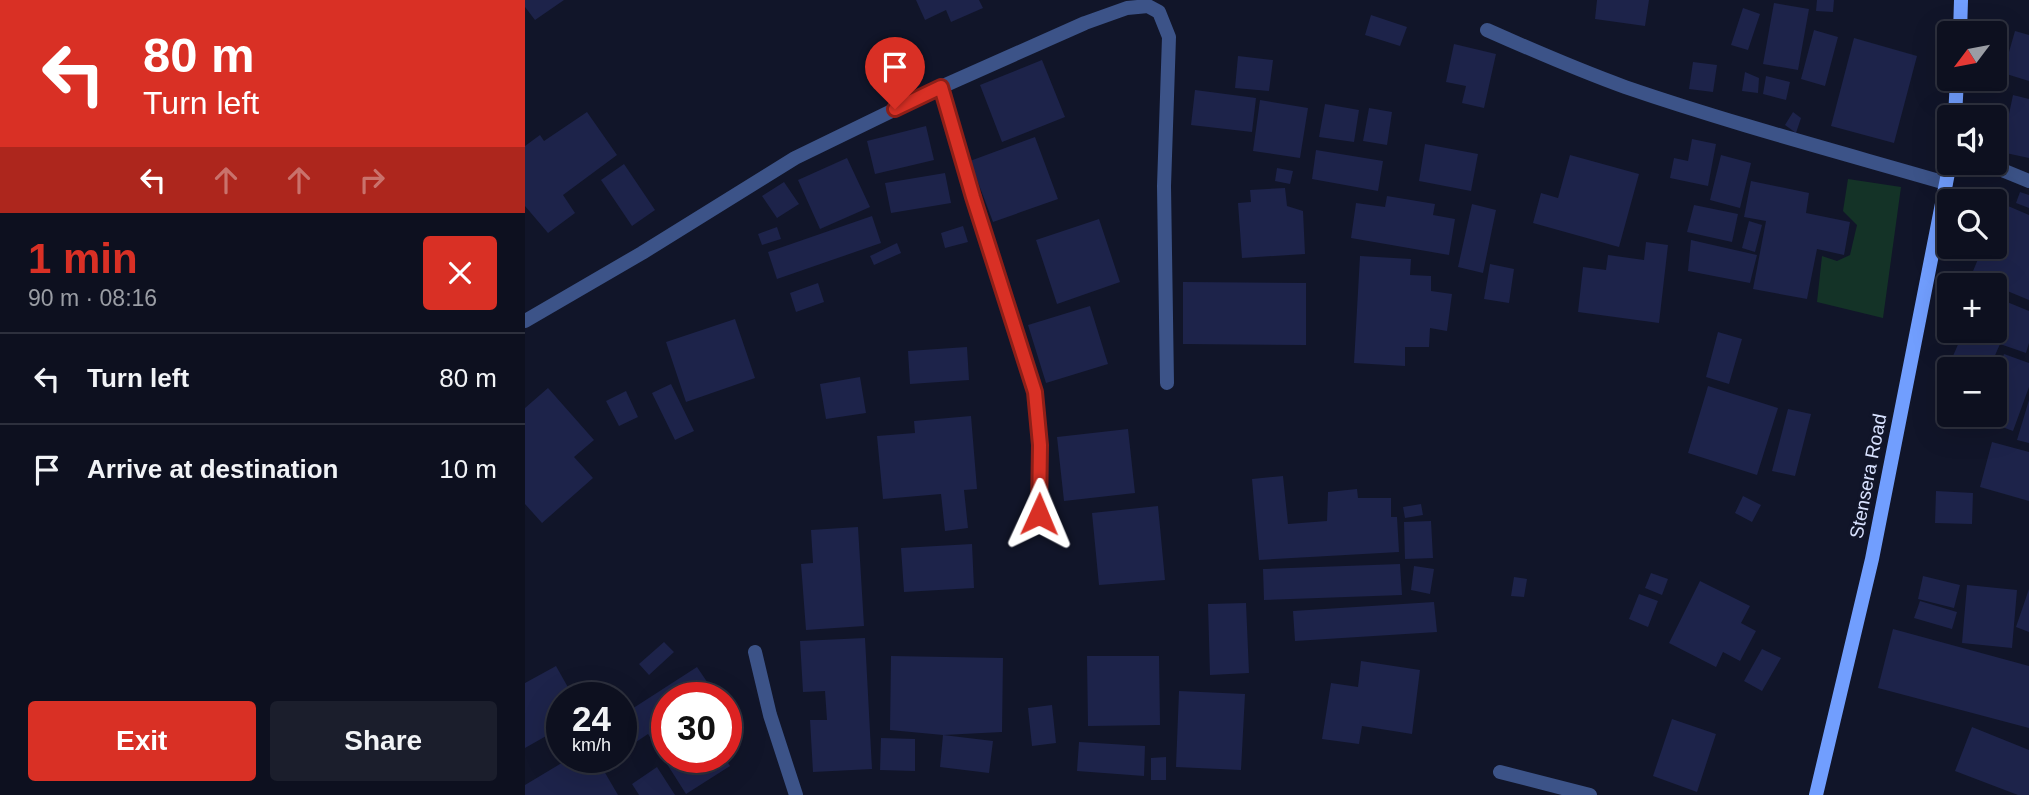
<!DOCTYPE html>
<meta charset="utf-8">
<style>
:root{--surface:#0d101f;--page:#1b1e2c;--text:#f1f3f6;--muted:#9a9da4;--line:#2d303d;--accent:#d93025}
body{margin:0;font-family:Helvetica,sans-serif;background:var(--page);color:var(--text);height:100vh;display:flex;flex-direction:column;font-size:26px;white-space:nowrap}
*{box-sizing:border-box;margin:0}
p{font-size:23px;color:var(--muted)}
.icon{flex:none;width:38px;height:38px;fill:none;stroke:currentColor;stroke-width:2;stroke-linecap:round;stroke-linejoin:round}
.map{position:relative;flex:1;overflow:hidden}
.sheet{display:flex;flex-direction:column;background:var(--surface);width:525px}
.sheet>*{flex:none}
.hud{background:#d93025;color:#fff;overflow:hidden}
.needle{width:46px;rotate:238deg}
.fabs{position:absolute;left:1412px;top:21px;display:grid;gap:14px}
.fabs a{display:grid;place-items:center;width:70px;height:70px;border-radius:7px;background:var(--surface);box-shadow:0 7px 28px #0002,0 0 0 2px var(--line);font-size:35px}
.speed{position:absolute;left:21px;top:682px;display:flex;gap:14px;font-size:35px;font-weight:700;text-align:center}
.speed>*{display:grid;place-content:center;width:91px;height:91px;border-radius:50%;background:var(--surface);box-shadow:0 7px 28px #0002,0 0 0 2px var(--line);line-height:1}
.speed small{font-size:18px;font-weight:400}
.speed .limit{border:10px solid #d22;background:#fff;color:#111}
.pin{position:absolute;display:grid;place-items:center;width:60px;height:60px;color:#fff;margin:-72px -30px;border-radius:50% 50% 50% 0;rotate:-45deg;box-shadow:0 0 7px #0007}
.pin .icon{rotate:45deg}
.me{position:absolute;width:77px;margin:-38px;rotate:1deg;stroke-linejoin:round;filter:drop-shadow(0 0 5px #0008)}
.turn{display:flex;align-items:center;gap:24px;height:147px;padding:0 28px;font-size:32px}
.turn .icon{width:91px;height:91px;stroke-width:2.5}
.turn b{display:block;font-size:49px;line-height:60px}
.lanes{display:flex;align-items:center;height:66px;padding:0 28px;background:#0003;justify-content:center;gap:35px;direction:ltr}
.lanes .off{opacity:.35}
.round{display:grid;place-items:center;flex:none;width:74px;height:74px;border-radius:7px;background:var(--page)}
.headline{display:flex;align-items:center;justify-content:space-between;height:119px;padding:0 28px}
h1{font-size:42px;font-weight:700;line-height:52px;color:var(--accent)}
.action{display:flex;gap:14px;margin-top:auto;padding:14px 28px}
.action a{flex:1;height:80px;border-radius:7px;background:var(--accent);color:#fff;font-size:28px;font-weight:700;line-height:80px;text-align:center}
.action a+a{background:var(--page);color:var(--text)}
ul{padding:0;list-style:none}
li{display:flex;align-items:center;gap:21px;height:91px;padding:0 28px;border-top:2px solid var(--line)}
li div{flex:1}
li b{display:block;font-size:26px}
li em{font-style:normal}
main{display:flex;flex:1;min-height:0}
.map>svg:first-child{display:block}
.grass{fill:#143327}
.building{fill:#1d234a}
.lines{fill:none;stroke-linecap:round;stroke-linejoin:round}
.street{stroke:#3c5388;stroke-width:14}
.secondary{stroke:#719efe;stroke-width:14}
.route-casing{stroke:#8d1f18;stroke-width:18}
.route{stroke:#d93025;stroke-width:12}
.labels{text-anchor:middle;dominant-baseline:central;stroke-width:7;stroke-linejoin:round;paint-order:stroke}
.street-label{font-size:19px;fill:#d9e2ff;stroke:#111529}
</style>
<main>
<section class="sheet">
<div class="hud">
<div class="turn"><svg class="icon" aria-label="left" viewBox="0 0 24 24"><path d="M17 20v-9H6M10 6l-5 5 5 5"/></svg><div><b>80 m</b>Turn left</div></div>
<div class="lanes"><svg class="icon" aria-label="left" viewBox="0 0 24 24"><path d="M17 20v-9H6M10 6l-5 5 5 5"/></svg><svg class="icon off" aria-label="ahead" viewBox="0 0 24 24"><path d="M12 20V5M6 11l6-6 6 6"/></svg><svg class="icon off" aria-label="ahead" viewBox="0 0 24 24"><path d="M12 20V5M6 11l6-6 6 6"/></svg><svg class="icon off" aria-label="right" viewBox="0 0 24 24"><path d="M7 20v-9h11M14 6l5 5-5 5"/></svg></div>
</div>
<div class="headline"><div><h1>1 min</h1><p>90 m · 08:16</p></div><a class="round" style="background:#d93025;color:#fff"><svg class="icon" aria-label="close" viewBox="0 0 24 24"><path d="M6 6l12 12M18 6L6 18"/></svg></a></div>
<ul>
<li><svg class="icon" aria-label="left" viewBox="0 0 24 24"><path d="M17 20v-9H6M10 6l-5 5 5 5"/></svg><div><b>Turn left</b></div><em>80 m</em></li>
<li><svg class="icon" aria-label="arrive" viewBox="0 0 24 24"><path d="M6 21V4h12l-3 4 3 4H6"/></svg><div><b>Arrive at destination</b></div><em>10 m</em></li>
</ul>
<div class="action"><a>Exit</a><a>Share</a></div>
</section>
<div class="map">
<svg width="1504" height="795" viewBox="0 0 1504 795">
<rect width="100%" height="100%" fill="#111529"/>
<path class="grass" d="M1323,179L1376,187L1358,318L1292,302L1297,256L1312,261L1325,255L1332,225L1318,211Z"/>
<path class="building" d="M0,0H39L10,20L0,7Z
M391,0H454L458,8L426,22L421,10L400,20Z
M1072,0H1124L1120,26L1070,19Z
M1292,0H1309L1308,12L1291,11Z
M1249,3L1284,9L1273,70L1238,64Z
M1218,8L1235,14L1223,50L1206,45Z
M846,15L882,27L875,46L840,35Z
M1289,30L1313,37L1300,86L1276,79Z
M1490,31L1504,35V81L1478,73Z
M1329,38L1392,56L1369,143L1306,126Z
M929,44L971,54L959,108L937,103L941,86L921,82Z
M713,56L748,60L744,91L710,88Z
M517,60L540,117L477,142L455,85Z
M1168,62L1192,65L1188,92L1164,89Z
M1220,72L1234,78L1233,93L1217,91Z
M1241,76L1265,82L1261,100L1238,94Z
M670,90L731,98L727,132L666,125Z
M1488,95L1504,99V158L1476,152Z
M735,100L783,108L775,158L728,151Z
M800,104L834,110L829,142L794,137Z
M844,108L867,112L862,145L838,141Z
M62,112L92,155L38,195L50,213L23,233L0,206V146L15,135L19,141Z
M1268,112L1276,118L1271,133L1260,125Z
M401,126L409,160L350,174L342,141Z
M510,137L533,199L468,222L445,161Z
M1167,139L1191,144L1183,186L1145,178L1149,158L1163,161Z
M900,144L953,154L946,191L894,181Z
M791,150L858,161L853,191L787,179Z
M1045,155L1114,174L1094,247L1008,223L1016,193L1033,198Z
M1196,155L1226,163L1215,208L1185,200Z
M322,158L345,207L295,229L273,180Z
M99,164L130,210L107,226L76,180Z
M752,168L768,171L765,184L750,181Z
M420,173L426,203L366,213L360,183Z
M1226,181L1284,193L1281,213L1325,222L1319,255L1292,249L1282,299L1228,289L1241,221L1219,217Z
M259,182L274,204L252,218L237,196Z
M760,188L762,206L778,211L780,254L717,258L713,203L726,202L725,190Z
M1495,192L1504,195V208L1491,203Z
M862,196L910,204L908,215L930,219L924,255L826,238L831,203L860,207Z
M1476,203L1504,215V300L1446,276L1458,247H1470V218Z
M947,204L971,210L958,273L933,267Z
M1169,205L1213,214L1207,242L1162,232Z
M347,216L356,243L252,279L243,252Z
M574,219L595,282L532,304L511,240Z
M1224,221L1237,225L1230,252L1217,248Z
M438,226L443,242L420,248L416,233Z
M252,227L256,239L237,245L233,234Z
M1166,240L1232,255L1225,283L1163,271Z
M1121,242L1143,245L1134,323L1053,312L1058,267L1081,270L1083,255L1119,260Z
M372,243L376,253L349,265L345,256Z
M835,256L886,259L885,275L906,276V291L927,294L922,331L905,328L904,347H880V366L829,363Z
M965,264L989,269L984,303L959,299Z
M658,282L781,283V345L658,344Z
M293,283L299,302L271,312L265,293Z
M1470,297L1504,311V343L1501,353L1475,344L1464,369H1424V386L1416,383L1439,331H1470Z
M565,306L583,364L521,383L503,325Z
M210,319L230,378L161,402L141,342Z
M1193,332L1217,339L1204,384L1181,377Z
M442,347L444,380L385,384L383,351Z
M1479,354L1504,363V387L1488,431L1456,419L1458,415H1470V380Z
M335,377L341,413L301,419L295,384Z
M146,384L169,431L150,440L127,393Z
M1183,386L1253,408L1232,475L1163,453Z
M23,388L69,440L49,457L68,478L17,523L0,504V408Z
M101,391L113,417L94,426L81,401Z
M1504,400V443L1492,440Z
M1263,409L1286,414L1270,476L1247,471Z
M446,416L452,489L439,490L443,528L420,531L416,494L358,499L352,436L390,433L389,421Z
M603,429L610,493L539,501L532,437Z
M1467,442L1504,452V501L1455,487Z
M758,476L763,524L802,521L803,492L832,489L833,498H866V517H872L874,552L734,560L727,479Z
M1411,491L1448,493L1447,524L1410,523Z
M1218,496L1236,505L1227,522L1210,513Z
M896,504L898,515L880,518L878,507Z
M633,506L640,580L574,585L567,513Z
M906,521L908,558L880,559L879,522Z
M333,527L339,626L281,630L276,564L288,563L286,530Z
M447,544L449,588L379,592L376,548Z
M875,564L877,595L739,600L738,569Z
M889,566L909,569L905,594L886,590Z
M1126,573L1143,579L1137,595L1120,588Z
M1398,576L1435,585L1429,608L1393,599Z
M989,577L1002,579L999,597L986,596Z
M1175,581L1225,606L1216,623L1231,631L1215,661L1198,652L1191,667L1144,643Z
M1442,585L1492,590L1487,648L1437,643Z
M1504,589V632L1491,627Z
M1114,594L1133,601L1123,627L1104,619Z
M1395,601L1432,612L1427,629L1389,618Z
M909,602L912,632L770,641L768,611Z
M721,603L724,673L685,675L683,604Z
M1368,629L1504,666V728L1353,688Z
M340,638L347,769L288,772L285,720H302L300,691L278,692L275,641Z
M139,642L149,652L124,675L114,664Z
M1237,649L1256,658L1237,691L1219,681Z
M366,656L478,658L477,732L418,735L365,730Z
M562,656H634L635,725L563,726Z
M836,661L895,670L887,734L837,726L834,744L797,739L806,683L833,687Z
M31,666L49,698H37V727L0,748V683Z
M172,667L193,698H142V758H200L205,766L161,794L123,734L96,752V716Z
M654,691L720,694L716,770L651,767Z
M527,705L531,743L507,746L503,708Z
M1147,719L1191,734L1172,792L1128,776Z
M1447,727L1504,750V795H1493L1430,771Z
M418,735L468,741L464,773L415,767Z
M356,738L390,739V771L355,770Z
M554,742L620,746L619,776L552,771Z
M641,757V780H626V758Z
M45,758H84L89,765L79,771L93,795H0V785Z
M132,767L150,795H114L107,784Z"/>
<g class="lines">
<path class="street" d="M962,30C1007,50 1053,70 1100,87C1205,123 1314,152 1421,183
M416,87L448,197L510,392L515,445V514
M1460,163L1504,181
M0,321L117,253L270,158L416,87L560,23L602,8L623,6L634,12L644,37L639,186L642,383
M230,652L245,715L271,795
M975,772L1065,795"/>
<path class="secondary" d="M1435,33L1436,0
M1430,117L1432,79
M1291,795L1347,559L1425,163"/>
</g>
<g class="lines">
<g class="route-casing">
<path id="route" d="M370,109L416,87L448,197L510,392L515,445L514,514"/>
</g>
<use href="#route" class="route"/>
</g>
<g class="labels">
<g class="street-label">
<text transform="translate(1343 476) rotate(-79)">Stensera Road</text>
</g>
</g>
</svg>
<div class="fabs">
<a><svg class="needle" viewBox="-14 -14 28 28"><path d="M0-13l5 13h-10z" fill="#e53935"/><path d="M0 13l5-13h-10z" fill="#9a9da4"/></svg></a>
<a><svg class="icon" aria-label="sound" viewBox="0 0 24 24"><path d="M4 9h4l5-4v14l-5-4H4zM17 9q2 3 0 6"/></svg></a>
<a><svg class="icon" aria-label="search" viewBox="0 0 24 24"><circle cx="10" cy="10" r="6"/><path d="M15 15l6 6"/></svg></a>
<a>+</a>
<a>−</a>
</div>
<div class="speed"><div>24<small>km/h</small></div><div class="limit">30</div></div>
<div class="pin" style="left:370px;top:109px;background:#d93025"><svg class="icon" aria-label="arrive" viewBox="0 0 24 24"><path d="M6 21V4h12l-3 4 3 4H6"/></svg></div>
<svg class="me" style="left:514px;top:514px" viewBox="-20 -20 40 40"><path d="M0-17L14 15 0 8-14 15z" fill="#d93025" stroke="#fff" stroke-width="4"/></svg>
</div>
</main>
